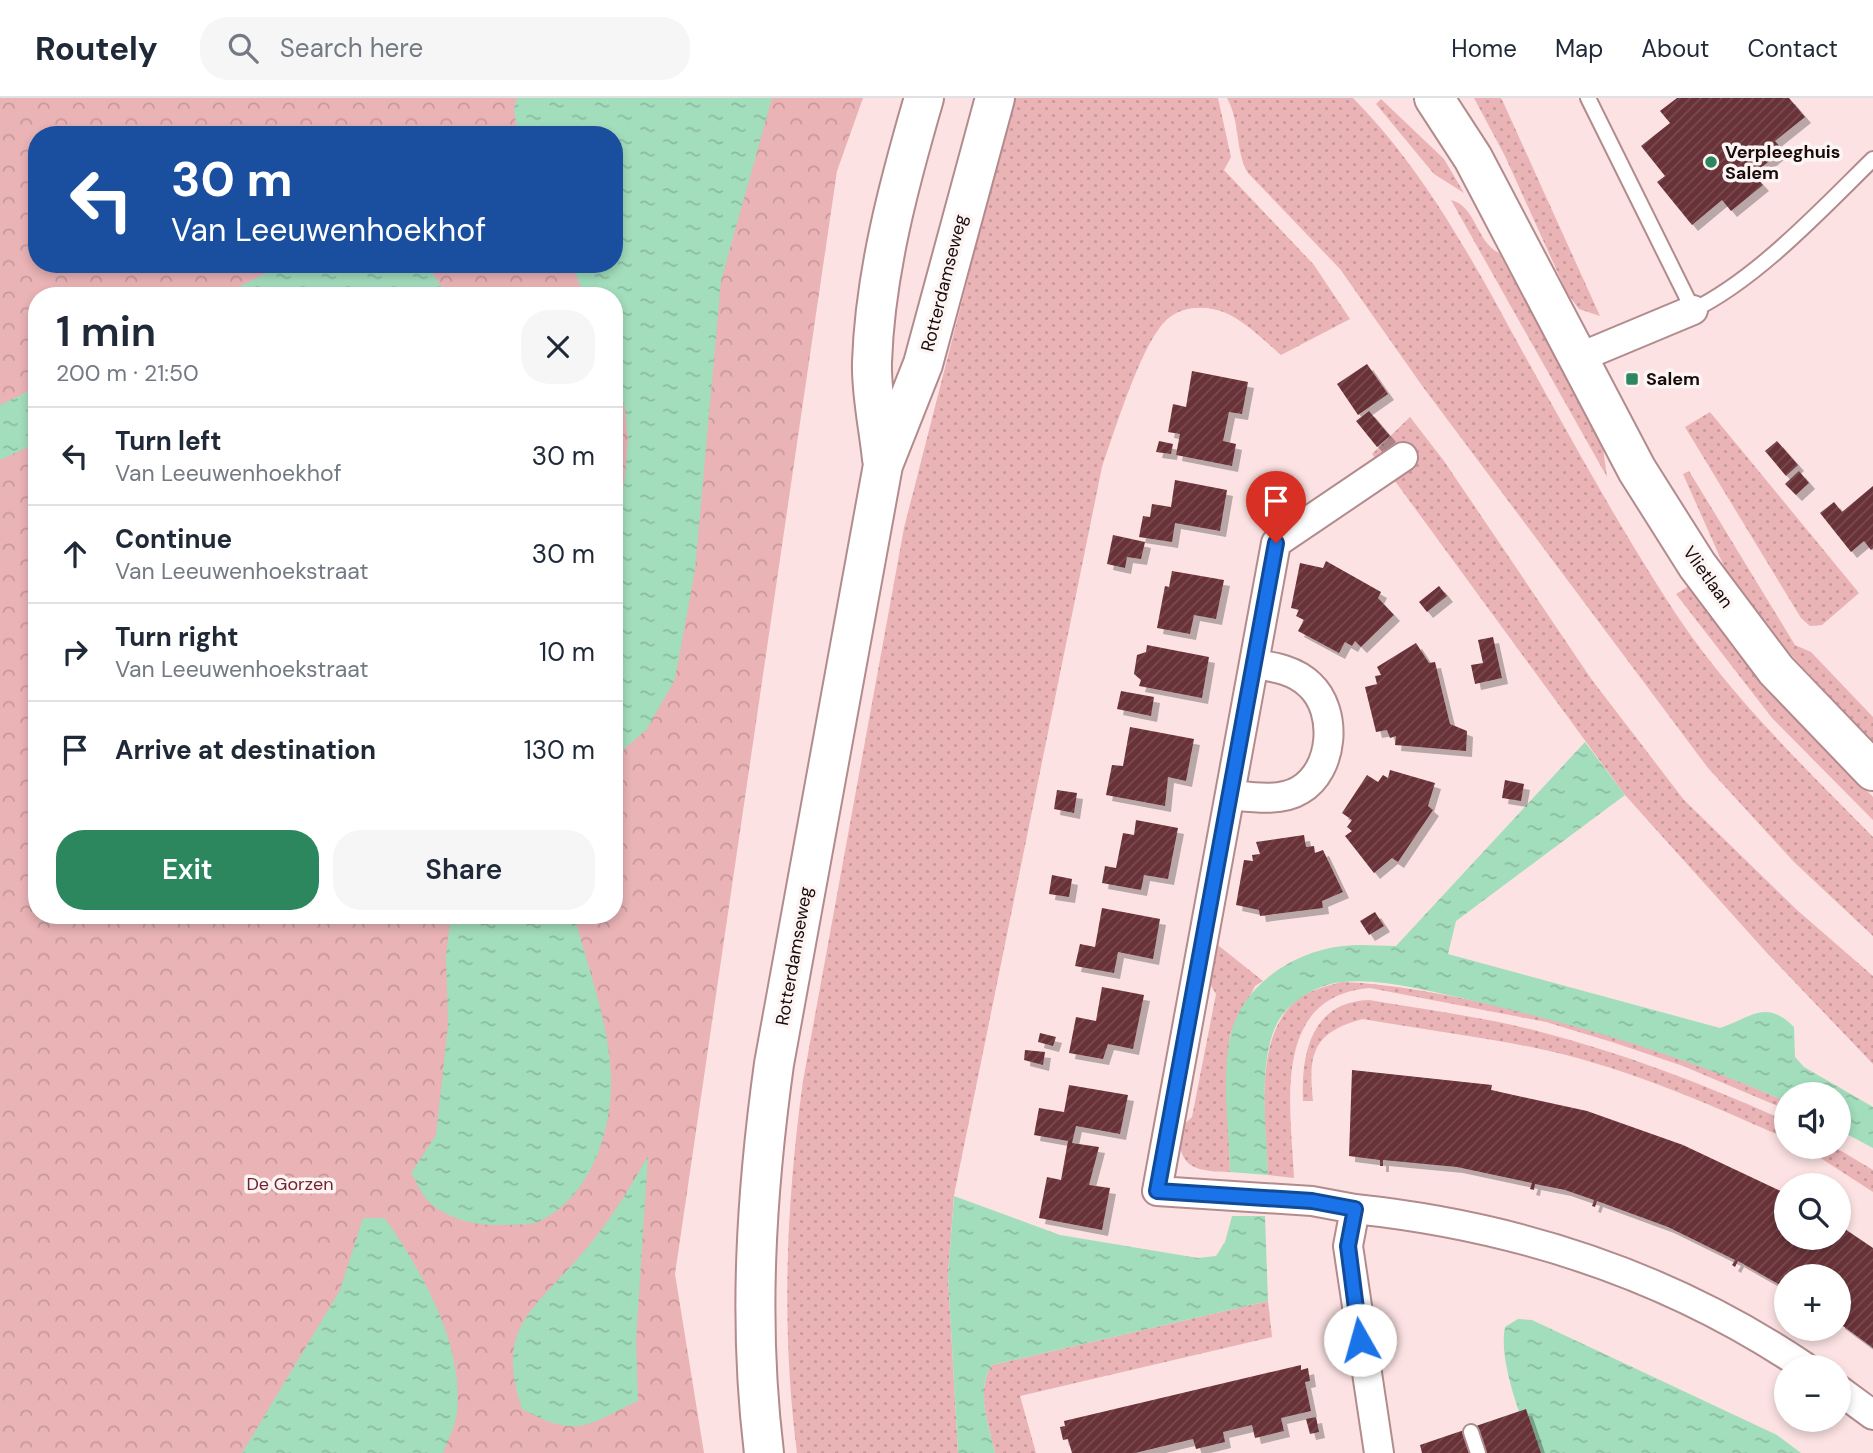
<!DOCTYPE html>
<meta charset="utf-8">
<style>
:root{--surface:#fff;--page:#f6f6f7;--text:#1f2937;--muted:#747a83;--line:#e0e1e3;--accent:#2c875e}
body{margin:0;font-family:"DM Sans",sans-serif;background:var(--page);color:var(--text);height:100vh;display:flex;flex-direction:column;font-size:26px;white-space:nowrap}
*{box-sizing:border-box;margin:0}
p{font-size:23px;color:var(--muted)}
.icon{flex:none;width:38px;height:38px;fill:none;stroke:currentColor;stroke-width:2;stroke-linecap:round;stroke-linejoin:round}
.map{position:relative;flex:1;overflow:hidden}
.side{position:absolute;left:28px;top:189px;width:595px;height:637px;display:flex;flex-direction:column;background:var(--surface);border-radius:28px;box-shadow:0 4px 10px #0003}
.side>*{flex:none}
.top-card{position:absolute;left:28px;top:28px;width:595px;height:147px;border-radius:28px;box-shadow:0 4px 10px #0003;background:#1a4fa0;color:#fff;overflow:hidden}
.fabs{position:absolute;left:1774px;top:984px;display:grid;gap:14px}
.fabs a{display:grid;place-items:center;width:77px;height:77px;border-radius:50%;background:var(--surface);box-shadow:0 4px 10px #0003;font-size:35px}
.pin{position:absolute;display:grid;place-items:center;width:60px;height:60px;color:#fff;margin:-72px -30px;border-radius:50% 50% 50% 0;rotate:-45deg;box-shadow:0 0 7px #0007}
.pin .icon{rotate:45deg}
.me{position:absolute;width:77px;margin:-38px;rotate:353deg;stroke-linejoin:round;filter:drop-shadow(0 0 5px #0008)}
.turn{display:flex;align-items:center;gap:24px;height:147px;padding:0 28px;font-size:32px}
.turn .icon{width:91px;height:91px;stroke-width:2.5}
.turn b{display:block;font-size:49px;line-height:60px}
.round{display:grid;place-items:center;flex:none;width:74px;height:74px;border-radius:28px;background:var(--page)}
.head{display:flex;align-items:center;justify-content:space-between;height:119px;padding:0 28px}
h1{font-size:42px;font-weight:600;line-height:52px}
.primary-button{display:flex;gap:14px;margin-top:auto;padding:14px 28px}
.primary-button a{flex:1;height:80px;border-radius:28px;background:var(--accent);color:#fff;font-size:28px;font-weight:600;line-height:80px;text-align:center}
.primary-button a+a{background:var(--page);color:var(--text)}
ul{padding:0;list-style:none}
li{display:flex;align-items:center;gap:21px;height:98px;padding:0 28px;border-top:2px solid var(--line)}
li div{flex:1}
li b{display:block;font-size:26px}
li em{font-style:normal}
header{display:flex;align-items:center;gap:42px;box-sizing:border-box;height:98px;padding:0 35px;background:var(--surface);border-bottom:2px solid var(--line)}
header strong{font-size:33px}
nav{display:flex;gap:38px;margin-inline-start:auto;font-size:24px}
.search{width:490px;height:63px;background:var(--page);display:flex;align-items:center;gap:18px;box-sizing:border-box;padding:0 24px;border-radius:28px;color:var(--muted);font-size:26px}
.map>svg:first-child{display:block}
.grass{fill:url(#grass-dots)}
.park{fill:url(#park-crowns);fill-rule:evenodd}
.water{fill:url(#water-ripples)}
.building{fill:url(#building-hatch);filter:url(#shadow)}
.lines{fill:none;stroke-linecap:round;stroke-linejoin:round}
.lane-casing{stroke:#b28b8d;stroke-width:18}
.street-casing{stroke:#b28b8d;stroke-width:32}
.secondary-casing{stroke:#b28b8d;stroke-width:42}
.lane{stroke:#fff;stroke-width:14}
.street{stroke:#fff;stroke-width:28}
.secondary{stroke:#fff;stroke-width:38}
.route-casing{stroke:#114b97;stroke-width:18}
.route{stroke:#1a73e8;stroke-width:12}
.poi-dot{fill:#2c875e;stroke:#fdf4f4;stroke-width:2.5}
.labels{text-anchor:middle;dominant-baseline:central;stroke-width:7;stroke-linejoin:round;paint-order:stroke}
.poi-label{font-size:18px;font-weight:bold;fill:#190b0c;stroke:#fdf4f4;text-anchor:start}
.street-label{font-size:18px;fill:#190b0c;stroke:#fdf4f4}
.park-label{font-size:18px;fill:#712531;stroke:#fdf4f4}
</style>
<header>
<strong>Routely</strong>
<div class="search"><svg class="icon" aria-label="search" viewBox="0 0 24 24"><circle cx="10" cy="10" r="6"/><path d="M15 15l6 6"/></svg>Search here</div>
<nav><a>Home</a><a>Map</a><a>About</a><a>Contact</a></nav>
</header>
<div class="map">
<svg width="1873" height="1355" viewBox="0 0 1873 1355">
<defs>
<pattern id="grass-dots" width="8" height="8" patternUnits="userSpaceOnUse" patternTransform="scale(1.75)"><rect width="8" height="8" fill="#eab3b6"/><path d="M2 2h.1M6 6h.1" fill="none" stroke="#c8999b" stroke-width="1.8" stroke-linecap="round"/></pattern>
<pattern id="park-crowns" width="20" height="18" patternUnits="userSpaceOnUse" patternTransform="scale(1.75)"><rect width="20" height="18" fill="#eab3b6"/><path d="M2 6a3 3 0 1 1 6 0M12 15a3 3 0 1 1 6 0" fill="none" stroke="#c8999b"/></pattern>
<pattern id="water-ripples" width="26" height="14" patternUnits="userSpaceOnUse" patternTransform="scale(1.75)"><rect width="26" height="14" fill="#a2ddbc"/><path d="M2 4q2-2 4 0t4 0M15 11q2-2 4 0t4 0" fill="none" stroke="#8bbca0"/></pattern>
<pattern id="building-hatch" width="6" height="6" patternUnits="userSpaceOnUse" patternTransform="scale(1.75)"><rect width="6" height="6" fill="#673237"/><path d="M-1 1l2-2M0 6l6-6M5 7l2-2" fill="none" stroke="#784c50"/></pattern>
<filter id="shadow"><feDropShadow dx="6" dy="6" stdDeviation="0" flood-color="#0004"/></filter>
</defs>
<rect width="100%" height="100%" fill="#fce2e3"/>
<path class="grass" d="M1014,0H1218L1231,59L1224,72L1314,167L1350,221L1281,257C1265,243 1246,224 1226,215C1209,208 1186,207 1170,219C1143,238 1114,336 1102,369L954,1097L948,1178L958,1355H797C781,1231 786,1106 803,983L904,430Z
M1227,0H1353C1424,72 1472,161 1520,249C1566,332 1612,416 1663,496C1720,588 1797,662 1873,739V838L1794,764L1708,670L1423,289L1340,171L1248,75C1235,54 1241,26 1227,0Z
M1474,0H1501L1504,6L1600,218L1579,211L1567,195L1505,58Z
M1381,1L1444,61L1464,95L1434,76L1376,6Z
M1451,102C1476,108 1476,144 1499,155L1602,343L1607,379Z
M1710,314L1859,495L1822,527L1810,528L1801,520L1685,329Z
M1410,319L1444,363L1592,582L1684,702L1797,812L1873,878V966L1767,855L1625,697L1392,379L1372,356Z
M1689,373L1795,547L1811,554L1873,619V645L1780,545L1727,475L1683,376Z
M1689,488C1744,565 1807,632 1873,699V722L1772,620L1676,496Z
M1214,844L1263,883L1255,888L1230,937L1227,977L1230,1074C1195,1073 1178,1071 1179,1031L1192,1019L1216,896L1206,879Z
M1342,884C1394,886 1443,896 1494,907C1595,930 1692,961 1787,1004V1012L1683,968L1615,945L1546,924L1370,890C1270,898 1291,1010 1294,1080L1268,1077C1266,1025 1252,939 1297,902C1309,892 1327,888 1342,884Z
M1369,902C1426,912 1485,919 1541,934C1626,956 1706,987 1786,1023L1787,1041C1705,1004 1620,967 1531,949C1476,938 1419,931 1363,921C1312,934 1308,957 1313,1003H1303C1301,956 1311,904 1369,902Z
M1802,1048H1833L1873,1072V1094Z
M1268,1203L1272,1239L1020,1298L1036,1355H995C989,1327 975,1293 992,1267Z"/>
<path class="park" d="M0,0H863L837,73L675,1176L704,1355H0ZM37,37H614V166H37ZM37,198H614V817H37Z"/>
<path class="water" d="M517,0H772L721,183L695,472L675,581L647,631L614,660V403L624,387L628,343L625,310L614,275V198H585L571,166H614V37H518L514,11Z
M285,166H426L448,198H220Z
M37,289V345L0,362V307Z
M1585,644L1625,697L1456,823L1448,856L1720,930C1751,920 1765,900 1794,929L1795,959L1804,969L1873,1009V1050L1839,1032V996H1787V1004C1685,958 1582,928 1474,903C1432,894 1385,880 1342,884C1320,886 1297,899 1283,916C1255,952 1267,1033 1268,1077L1230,1074C1229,1030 1221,978 1231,935C1243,887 1294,853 1343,848C1361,846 1379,848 1396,848Z
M451,817H574L576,824C590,876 611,932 611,985C611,1037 589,1101 538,1124C528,1128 512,1126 501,1127C476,1128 446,1121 427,1102C421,1095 416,1083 411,1075L436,1037L448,927L446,857Z
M648,1058L636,1243L638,1303C585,1328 577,1341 522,1311C495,1230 532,1213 579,1159C607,1128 628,1093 648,1058Z
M954,1098L1060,1137L1198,1160L1216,1158L1225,1144L1232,1118H1265L1268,1203L992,1267C975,1292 989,1327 995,1355H958L948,1178Z
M363,1120H385C422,1174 464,1246 457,1314C456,1327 448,1342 443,1355H242L340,1192Z
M1518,1221L1532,1222L1777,1337L1801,1355H1533C1522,1320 1498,1264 1505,1229Z"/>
<path class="building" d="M1677,0H1789L1805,19L1775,43L1783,52L1753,76L1763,87L1731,113L1722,102L1692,127L1657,84L1665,78L1641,48L1670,25L1660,13Z
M1367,266L1388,296L1358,317L1337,286Z
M1192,273L1248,284L1242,316L1229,314L1223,343L1236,346L1232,368L1176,357L1180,336L1168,334L1173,306L1186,309Z
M1369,313L1390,338L1377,349L1356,323Z
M1159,343L1173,346L1171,356L1156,354Z
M1777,343L1798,367L1786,378L1765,353Z
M1799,373L1809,385L1796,397L1785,386Z
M1175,382L1227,392L1220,433L1175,425L1172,444L1139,439L1143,418L1150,419L1152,406L1171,409Z
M1873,388V450L1871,452L1864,443L1851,454L1820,415L1834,404L1842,414Z
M1113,437L1145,444L1141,461L1127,459L1125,470L1107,466Z
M1326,463L1381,494L1378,500L1394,517L1361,549L1355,543L1352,548L1345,544L1339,555L1298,533L1304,522L1296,518L1299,512L1291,510L1300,465L1323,470Z
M1172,473L1224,482L1216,521L1194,517L1190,536L1157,530L1165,488L1169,489Z
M1439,488L1447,498L1427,514L1419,504Z
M1493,539L1502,580L1475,586L1471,567L1483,565L1478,542Z
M1416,545L1429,565L1435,564L1450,626L1467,633L1466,653L1395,647L1396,638L1390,640L1387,632L1376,634L1365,589L1377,586L1375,578L1381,577L1377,569Z
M1147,547L1209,559L1202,600L1139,588L1141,582L1134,576L1137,557L1146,554Z
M1121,593L1154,599L1151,618L1117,611Z
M1130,629L1194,641L1186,683L1168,679L1165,708L1106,697L1112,667L1123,668Z
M1390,672L1435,685L1428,708L1433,712L1398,764L1392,760L1374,775L1345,738L1352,733L1347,729L1352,722L1342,715L1367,677L1378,684L1383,677L1388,680Z
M1505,682L1524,686L1521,703L1502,700Z
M1057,692L1077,695L1074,715L1054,711Z
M1136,722L1178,730L1168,781L1144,777L1141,792L1102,785L1105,768L1116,770L1123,735L1134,737Z
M1304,737L1306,749L1314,748L1315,755L1323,752L1343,794L1322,803L1323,810L1260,818L1259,812L1236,807L1244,762L1253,763L1252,757L1260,756L1256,744Z
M1052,777L1072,781L1069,799L1049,796Z
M1102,810L1160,821L1153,861L1118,854L1114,875L1075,868L1080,846L1095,849Z
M1375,814L1384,828L1369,837L1360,823Z
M1102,889L1144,897L1133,951L1108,946L1103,961L1069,955L1076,919L1096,923Z
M1040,935L1056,939L1053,948L1038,944Z
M1025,952L1045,954L1043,967L1024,962Z
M1352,972L1492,987L1491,992L1587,1013L1683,1047L1787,1096V1139H1839V1127L1873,1150V1250L1839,1225V1178H1787V1191L1738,1163L1735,1169L1732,1167L1735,1162L1668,1129L1597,1103L1595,1109L1592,1108L1594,1102L1565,1092L1535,1086L1534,1092L1530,1091L1532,1085L1457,1069L1383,1062V1068H1380V1062L1349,1058Z
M1069,987L1128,997L1120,1036L1076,1028L1072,1045L1099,1049L1089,1087L1110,1090L1102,1132L1039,1120L1047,1079L1061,1082L1068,1043L1034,1037L1039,1010L1064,1014Z
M1301,1267V1272L1308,1270L1310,1283L1305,1284L1311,1313L1281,1320L1284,1333L1255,1340L1252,1327L1223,1334L1225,1344L1196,1351L1193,1341L1135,1355H1072L1068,1341L1063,1342L1060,1329L1065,1328L1064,1323Z
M1526,1311L1541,1355H1422L1420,1347Z
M1316,1319L1319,1334L1310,1336L1306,1321Z"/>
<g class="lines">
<g class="lane-casing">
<path id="lane" d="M1588,0L1693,212C1757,181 1822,111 1873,61
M1471,1334L1478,1355"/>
</g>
<g class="street-casing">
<path id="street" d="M1578,260L1693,212
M1231,697C1251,699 1281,704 1300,692C1334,672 1338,613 1310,587C1295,572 1274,569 1255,566
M1355,1111L1312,1103L1157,1093L1276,445L1403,359
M1839,1292L1873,1317
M1379,1355L1348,1148L1355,1111C1516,1128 1670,1178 1805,1269"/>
</g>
<g class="secondary-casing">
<path id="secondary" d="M1434,0L1473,60L1637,372L1697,467L1776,572L1873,673
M882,361C879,330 871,296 872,264C875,175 899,86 924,0
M764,1355C748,1224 756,1096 774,966L883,367L923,266L995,0"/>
</g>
<use href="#lane" class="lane"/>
<use href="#street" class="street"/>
<use href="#secondary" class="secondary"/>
</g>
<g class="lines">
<g class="route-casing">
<path id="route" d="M1276,445L1157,1093L1312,1103L1355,1111L1348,1148L1360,1242"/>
</g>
<use href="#route" class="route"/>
</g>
<g class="poi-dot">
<circle cx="1711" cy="64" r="7"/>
<rect x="1625" y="274" width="14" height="14" rx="3.5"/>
</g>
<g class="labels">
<g class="poi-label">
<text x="1725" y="54">Verpleeghuis<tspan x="1725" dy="21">Salem</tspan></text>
<text x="1646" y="281">Salem</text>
</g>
<g class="street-label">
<text transform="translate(944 185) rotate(-76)">Rotterdamseweg</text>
<text transform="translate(1708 479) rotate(54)">Vlietlaan</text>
<text transform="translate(794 858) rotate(-80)">Rotterdamseweg</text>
</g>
<g class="park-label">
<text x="290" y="1086">De Gorzen</text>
</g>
</g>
</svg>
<div class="fabs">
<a><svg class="icon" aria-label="sound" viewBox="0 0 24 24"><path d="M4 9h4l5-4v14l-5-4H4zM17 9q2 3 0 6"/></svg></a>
<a><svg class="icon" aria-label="search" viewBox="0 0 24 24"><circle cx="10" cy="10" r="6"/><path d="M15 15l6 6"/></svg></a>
<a>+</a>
<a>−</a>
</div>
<div class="pin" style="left:1276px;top:445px;background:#d93025"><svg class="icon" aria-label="arrive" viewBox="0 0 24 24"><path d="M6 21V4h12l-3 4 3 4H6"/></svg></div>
<svg class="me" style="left:1360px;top:1242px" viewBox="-20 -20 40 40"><circle r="19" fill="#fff"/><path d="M0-13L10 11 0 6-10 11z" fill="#1a73e8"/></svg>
<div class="top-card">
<div class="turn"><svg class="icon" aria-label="left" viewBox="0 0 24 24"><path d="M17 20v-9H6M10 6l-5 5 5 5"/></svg><div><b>30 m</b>Van Leeuwenhoekhof</div></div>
</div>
<section class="side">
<div class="head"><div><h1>1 min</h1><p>200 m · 21:50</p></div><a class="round"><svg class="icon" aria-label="close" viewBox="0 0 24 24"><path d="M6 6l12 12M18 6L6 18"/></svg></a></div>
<ul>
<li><svg class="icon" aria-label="left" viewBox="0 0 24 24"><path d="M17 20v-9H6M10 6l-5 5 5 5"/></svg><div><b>Turn left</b><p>Van Leeuwenhoekhof</p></div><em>30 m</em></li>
<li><svg class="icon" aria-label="ahead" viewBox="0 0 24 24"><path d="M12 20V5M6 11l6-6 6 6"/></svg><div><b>Continue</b><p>Van Leeuwenhoekstraat</p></div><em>30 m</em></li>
<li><svg class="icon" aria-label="right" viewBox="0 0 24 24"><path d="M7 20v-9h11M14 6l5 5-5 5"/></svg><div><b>Turn right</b><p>Van Leeuwenhoekstraat</p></div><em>10 m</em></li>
<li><svg class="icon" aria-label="arrive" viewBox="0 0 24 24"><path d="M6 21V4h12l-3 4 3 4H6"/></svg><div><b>Arrive at destination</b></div><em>130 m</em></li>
</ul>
<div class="primary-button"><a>Exit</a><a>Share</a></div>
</section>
</div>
